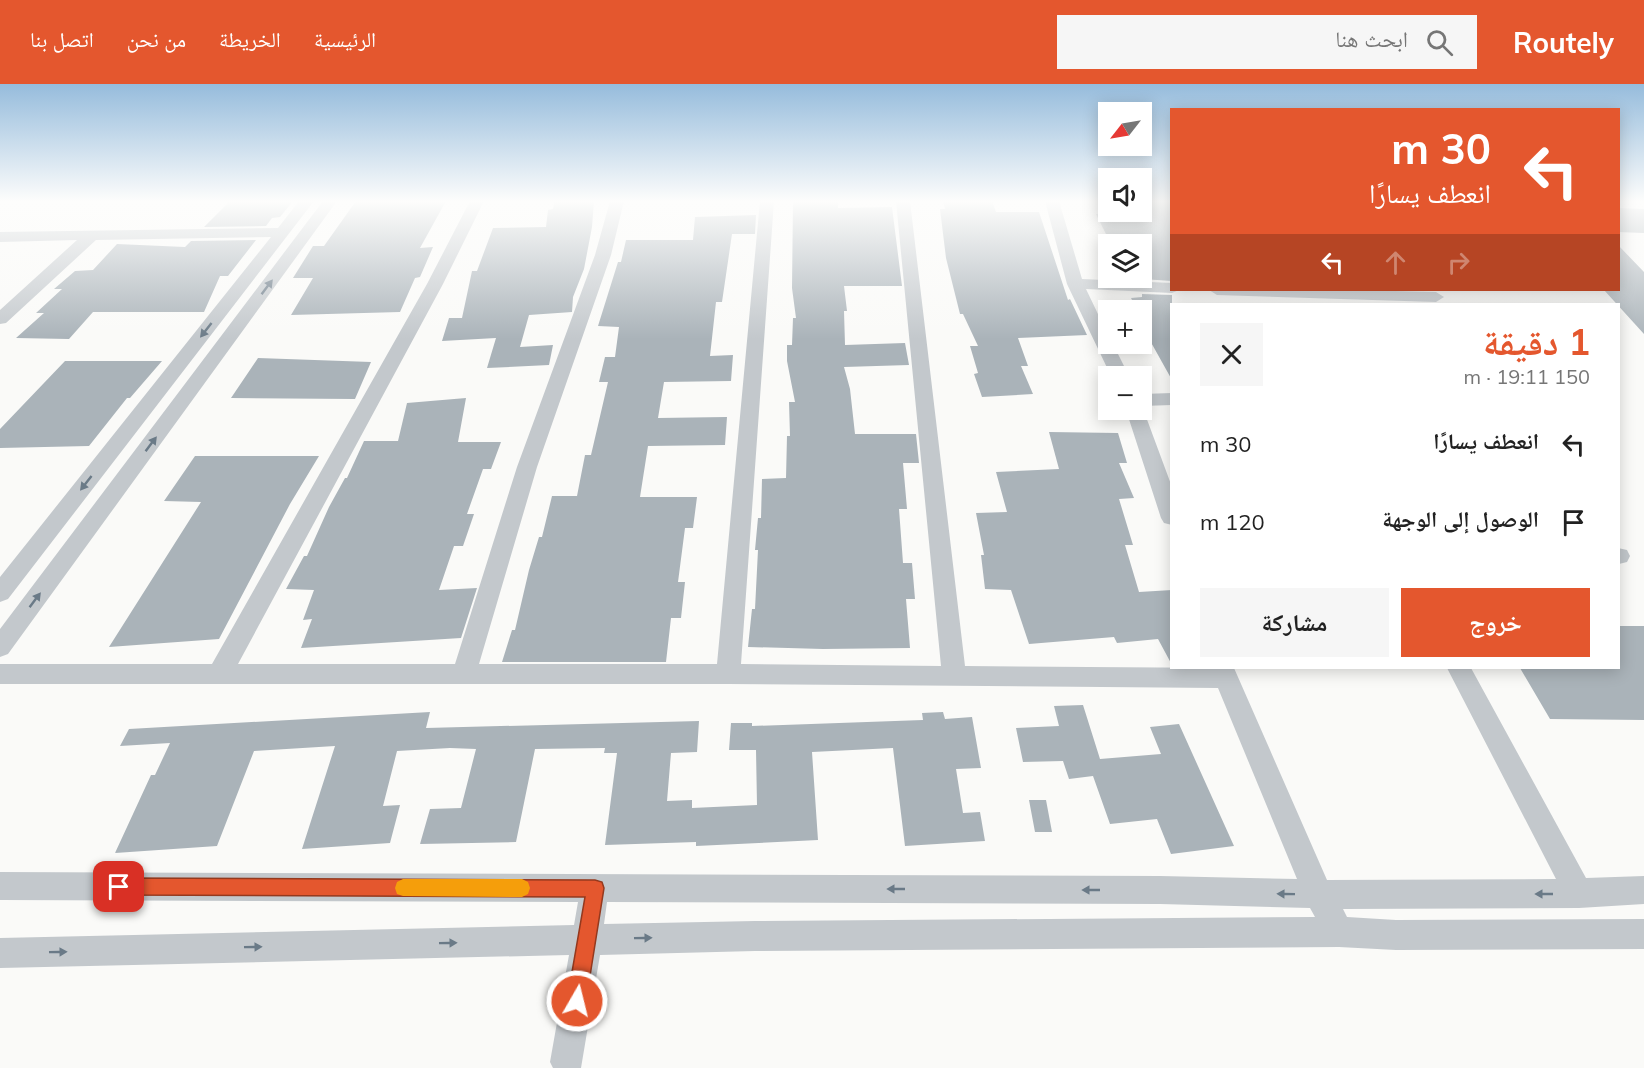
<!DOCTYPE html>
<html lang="ar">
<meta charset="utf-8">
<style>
:root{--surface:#fff;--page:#f6f6f6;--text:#222;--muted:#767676;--accent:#e4572e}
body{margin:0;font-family:Mulish,"Noto Naskh Arabic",sans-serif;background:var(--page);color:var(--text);direction:rtl;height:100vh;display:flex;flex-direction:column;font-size:22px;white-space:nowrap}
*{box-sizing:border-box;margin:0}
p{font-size:20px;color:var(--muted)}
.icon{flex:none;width:33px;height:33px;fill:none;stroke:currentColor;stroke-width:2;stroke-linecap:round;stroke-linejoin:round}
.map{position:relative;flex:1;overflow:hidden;direction:ltr}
.details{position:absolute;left:1170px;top:219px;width:450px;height:366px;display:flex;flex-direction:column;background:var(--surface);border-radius:0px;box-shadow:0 3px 15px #0003;direction:rtl}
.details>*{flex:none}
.hud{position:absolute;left:1170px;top:24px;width:450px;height:183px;border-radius:0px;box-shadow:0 3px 15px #0003;direction:rtl;background:#e4572e;color:#fff;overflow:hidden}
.needle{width:39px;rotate:239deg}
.tools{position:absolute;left:1098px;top:18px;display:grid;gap:12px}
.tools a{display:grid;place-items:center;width:54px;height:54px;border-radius:0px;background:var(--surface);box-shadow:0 3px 15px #0003;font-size:30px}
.pin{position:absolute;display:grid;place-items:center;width:51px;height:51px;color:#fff;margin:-26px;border-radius:12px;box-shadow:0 3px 9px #0006}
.me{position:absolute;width:66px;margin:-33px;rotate:8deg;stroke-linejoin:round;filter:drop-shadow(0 0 4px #0008)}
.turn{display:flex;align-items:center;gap:21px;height:126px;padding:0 30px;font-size:27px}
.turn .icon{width:78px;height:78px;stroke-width:2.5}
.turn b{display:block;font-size:42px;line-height:51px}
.lanes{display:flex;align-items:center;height:57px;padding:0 30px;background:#0003;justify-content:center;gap:30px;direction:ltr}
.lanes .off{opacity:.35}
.round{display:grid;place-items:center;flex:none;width:63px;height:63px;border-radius:0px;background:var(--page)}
.summary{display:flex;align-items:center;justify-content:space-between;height:102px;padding:0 30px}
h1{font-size:36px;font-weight:700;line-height:45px;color:var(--accent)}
.action{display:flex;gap:12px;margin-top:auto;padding:12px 30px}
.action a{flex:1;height:69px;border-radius:0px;background:var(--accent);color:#fff;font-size:24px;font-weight:700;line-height:69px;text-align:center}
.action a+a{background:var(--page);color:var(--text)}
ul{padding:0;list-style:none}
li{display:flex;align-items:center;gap:18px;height:78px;padding:0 30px}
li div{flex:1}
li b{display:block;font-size:22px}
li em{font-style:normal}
header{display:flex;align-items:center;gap:36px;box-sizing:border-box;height:84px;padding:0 30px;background:var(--accent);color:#fff}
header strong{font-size:28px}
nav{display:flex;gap:33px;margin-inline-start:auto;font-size:21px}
.search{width:420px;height:54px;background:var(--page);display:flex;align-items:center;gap:15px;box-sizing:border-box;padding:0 21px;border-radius:0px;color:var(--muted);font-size:22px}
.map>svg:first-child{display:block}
.building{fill:#aab3b9}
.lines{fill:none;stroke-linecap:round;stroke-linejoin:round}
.minor{fill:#c3c8cc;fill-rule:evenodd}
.oneway{fill:#6a7a87}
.route{fill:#e4572e;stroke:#94391e;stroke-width:1.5}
.slow{fill:#f59e0b}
</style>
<header>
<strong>Routely</strong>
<div class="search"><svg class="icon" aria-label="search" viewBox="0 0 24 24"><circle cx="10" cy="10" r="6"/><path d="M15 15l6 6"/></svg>ابحث هنا</div>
<nav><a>الرئيسية</a><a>الخريطة</a><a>من نحن</a><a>اتصل بنا</a></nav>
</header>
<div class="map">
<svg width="1644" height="984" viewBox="0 0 1644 984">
<rect width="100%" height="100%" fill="#fafaf8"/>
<path class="building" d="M230,117H293L280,133L272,134L266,142L204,143Z
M356,117H446L420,164L433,163L420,193L415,194L400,228L291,231L313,194H293L313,162H324Z
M555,117H594L592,143L584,185L573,213L572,228L529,231L520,263L553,261L549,281L487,284L496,254L442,257L449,234H462L472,187H477L493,144L546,143L548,126L553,125Z
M793,117H838V124L892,123L902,202H844L847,227H844L845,261L905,259L909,281L844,283L850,305L855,350H916L919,379H903L907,425H899L903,479H912L915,515H906L910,564L823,565L748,563L752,525H755L758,466H755L758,434H761L762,395L786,394L787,352H790L789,318H795L787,277V261H792L793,234H796L792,204Z
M943,117H992L996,128H1039L1068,216L1070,215L1087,251L1018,254L1028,282H1021L1033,310L982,313L974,290L978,289L970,262H978L963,230H960L946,174L940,125H945Z
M1142,117H1172V197L1142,195V160H1111L1096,130L1142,129Z
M1618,124L1644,125V149L1618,148Z
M756,131L755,150H732L722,218H716L710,272L733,271L731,297L664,298L658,334L727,333L725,361L648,362L640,413H697L693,444H685L678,498H685L681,534H671L666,578H502L512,546H515L529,486L539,453H542L552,412H577L585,371H591L608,298H599L605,273H615L619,243L598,242L618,178H621L626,156H693L695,133Z
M256,156L228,192H220L204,228H93L69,255L16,254L44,229H36L62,205H54L75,187L93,186L117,160L185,163L191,157Z
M1618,161L1644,188V250L1604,206H1618Z
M1142,210L1172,211V296L1148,253L1142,235V226H1137L1131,214L1142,213Z
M258,274L371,278L355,315L231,314Z
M65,277H162L130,314H127L89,362L0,364V345Z
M466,314L458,358H501L491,385H483L467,430H474L463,462H454L439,506L477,504L461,554L301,564L312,535L303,536L314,506L286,505L304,472H307L329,423L345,394H347L364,357H398L407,319Z
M1049,348L1118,349L1127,379H1119L1134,414L1119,415L1133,461H1125L1139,508L1172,506V581L1158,555L1117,559L1114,553L1029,560L1011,506L985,505L981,471H984L976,429L1007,428L996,388L1059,385Z
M195,372H319L290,420L219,555L109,563L201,418L164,417Z
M1618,542H1644V636L1550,635L1520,584H1618Z
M1083,621L1100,675L1161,670L1150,643L1179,640L1234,762L1171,770L1157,735L1110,740L1093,692L1069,695L1063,677L1023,678L1016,644L1059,642L1054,622Z
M430,628L426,644L699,637L697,668L671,669L667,717L692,716V724L757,721L756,666H729L731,639H752V642L923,636L922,629L943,628L945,635L972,633L981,684L956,685L963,729L980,728L985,757L905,762L893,664L812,668L818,756L696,762V758L605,761L617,669H604L605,664L535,665L516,758L420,760L430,725L461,724L476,665L450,664L397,667L383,722L400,721L390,759L302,765L335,662L254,667L217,762L115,769L151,691H155L170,659L120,662L129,645Z
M1029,716H1046L1052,748H1035Z"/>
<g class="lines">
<path class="minor" d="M299,117H314L8,515L0,518V493L271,153L96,156L6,239L0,240V226L77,156L0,158V148L278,144Z
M323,117H337L8,570L0,573V545Z
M470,117H484L443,200L238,580H455L517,383L595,171L610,117H624L611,171L537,383L479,580H717L760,117H774L741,580L941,582L896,117H910L965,582L1234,584L1327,796L1556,795L1447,584H1471L1586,794L1644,792V820L1579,824L1343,825L1347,833L1396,836L1644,835V865L1396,866L1339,863L755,867L600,871L581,984H553L550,978L569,871L0,884V854L574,841L578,818L0,816V788L1160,792L1297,795L1218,604L728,600H0V580H212L427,200ZM607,818L1160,820L1310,824L1315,833L755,837L604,840Z
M1045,117H1059L1082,195L1172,199V206H1179L1172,209L1086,205L1108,251V260H1113L1129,292H1111L1067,200Z
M1209,206H1355L1436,208L1444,213L1436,218L1217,211Z
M1172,309V321L1142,322L1172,403V441L1164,439L1161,434L1126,326H1142V310Z
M1618,464L1627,466L1630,472L1627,478L1619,480Z"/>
</g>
<defs><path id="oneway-solid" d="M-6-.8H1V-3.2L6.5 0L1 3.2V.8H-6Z" transform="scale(1.5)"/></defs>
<g class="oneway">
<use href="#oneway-solid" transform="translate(267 203) rotate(-53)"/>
<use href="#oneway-solid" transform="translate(206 246) rotate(128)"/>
<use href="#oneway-solid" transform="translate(151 360) rotate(-53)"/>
<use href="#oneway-solid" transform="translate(86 399) rotate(128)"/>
<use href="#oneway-solid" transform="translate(35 516) rotate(-53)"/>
<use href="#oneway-solid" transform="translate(896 805) rotate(-180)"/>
<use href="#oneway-solid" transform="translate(1091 806) rotate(-180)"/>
<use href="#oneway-solid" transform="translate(1286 810) rotate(-179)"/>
<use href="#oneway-solid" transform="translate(1544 810) rotate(180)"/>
<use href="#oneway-solid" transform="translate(643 854) rotate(-1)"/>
<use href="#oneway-solid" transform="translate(448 859) rotate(-1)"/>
<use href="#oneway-solid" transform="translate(253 863) rotate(-1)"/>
<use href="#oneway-solid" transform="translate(58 868) rotate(-1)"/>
</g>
<linearGradient id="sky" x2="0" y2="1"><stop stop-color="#96bcdc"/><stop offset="0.46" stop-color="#fdfdfc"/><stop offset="1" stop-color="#fdfdfc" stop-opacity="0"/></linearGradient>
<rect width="1644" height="255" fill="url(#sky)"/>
<path class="route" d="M119,794L595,796L602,798L604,804L586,917L583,924L577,927L570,924L567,917L585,813L119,811L113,809L110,803L113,797Z"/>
<path class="slow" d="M403,795H522L528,798L530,804L528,810L522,813L403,812L397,810L395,804L397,798Z"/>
</svg>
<div class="tools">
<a><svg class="needle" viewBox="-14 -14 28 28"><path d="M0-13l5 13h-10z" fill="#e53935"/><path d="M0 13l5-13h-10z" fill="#767676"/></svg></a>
<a><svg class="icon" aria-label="sound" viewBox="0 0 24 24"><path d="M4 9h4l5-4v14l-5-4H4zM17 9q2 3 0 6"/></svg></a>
<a><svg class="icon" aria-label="layers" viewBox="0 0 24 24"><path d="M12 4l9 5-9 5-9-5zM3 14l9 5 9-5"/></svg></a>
<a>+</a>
<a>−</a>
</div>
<div class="pin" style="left:119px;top:803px;background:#d93025"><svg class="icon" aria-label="arrive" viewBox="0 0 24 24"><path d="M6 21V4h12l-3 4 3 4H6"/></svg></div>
<svg class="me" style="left:577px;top:917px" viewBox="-20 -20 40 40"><circle r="17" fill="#e4572e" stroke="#fff" stroke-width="3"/><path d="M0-11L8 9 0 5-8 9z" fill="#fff"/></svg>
<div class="hud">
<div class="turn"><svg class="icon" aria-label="left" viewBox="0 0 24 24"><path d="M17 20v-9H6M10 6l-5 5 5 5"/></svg><div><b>30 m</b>انعطف يسارًا</div></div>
<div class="lanes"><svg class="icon" aria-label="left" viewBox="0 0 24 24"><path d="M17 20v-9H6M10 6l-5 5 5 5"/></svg><svg class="icon off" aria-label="ahead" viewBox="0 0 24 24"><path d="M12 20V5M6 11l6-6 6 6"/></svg><svg class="icon off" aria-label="right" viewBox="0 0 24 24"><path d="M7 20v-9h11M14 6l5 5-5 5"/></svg></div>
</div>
<section class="details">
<div class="summary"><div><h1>1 دقيقة</h1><p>150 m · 19:11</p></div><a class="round"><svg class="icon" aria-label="close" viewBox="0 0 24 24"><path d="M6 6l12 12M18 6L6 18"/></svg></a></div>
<ul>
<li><svg class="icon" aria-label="left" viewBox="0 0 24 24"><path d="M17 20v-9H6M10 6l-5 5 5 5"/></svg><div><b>انعطف يسارًا</b></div><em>30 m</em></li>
<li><svg class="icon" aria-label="arrive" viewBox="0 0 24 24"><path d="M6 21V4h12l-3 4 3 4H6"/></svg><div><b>الوصول إلى الوجهة</b></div><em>120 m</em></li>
</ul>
<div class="action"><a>خروج</a><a>مشاركة</a></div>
</section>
</div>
